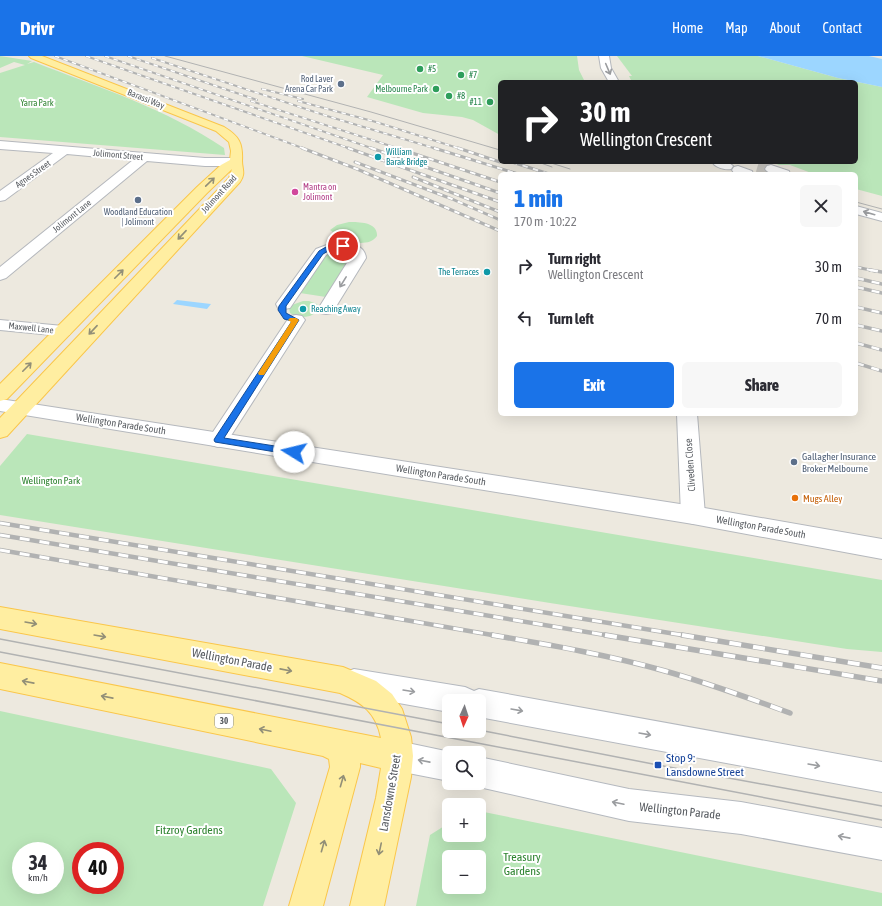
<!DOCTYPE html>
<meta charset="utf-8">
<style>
:root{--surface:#fff;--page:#f7f7f7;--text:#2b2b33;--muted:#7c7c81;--accent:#1a73e8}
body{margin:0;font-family:"Asap Condensed",sans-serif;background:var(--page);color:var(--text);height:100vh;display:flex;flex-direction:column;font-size:15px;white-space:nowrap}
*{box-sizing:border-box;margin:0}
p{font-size:13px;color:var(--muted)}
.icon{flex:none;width:22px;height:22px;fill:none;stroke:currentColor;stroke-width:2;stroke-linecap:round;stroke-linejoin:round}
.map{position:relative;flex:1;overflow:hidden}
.side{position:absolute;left:498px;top:116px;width:360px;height:244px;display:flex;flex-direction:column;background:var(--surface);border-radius:6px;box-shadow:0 4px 16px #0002}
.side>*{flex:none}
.guide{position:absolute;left:498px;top:24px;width:360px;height:84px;border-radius:6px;box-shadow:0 4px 16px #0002;background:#202124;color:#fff;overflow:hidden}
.needle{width:26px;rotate:183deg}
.fabs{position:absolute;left:442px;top:638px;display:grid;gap:8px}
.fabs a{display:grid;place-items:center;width:44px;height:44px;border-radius:6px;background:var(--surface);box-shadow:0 4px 16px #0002;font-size:20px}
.speed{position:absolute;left:12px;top:786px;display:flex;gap:8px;font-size:20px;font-weight:700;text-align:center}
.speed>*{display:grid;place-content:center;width:52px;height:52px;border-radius:50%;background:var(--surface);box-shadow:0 4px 16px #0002;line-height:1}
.speed small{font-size:10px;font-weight:400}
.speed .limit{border:6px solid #d22;background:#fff;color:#111}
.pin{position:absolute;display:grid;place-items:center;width:34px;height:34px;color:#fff;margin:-17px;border:2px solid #fff;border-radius:50%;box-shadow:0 1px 4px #0007}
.me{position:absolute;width:44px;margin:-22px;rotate:279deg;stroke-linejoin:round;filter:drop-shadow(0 0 3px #0008)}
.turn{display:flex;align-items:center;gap:14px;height:84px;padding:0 16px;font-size:18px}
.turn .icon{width:52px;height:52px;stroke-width:2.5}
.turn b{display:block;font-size:28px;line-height:34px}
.round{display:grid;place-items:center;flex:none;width:42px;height:42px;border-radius:6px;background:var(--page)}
.summary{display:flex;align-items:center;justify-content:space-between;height:68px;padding:0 16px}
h1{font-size:24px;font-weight:800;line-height:30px;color:var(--accent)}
.action{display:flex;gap:8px;margin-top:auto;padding:8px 16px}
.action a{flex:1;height:46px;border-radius:6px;background:var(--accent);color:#fff;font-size:16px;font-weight:800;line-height:46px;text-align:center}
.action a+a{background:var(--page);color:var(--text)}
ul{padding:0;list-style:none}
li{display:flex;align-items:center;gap:12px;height:52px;padding:0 16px}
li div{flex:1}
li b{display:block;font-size:15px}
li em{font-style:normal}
header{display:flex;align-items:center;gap:24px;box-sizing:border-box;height:56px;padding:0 20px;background:var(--accent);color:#fff}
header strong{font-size:19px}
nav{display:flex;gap:22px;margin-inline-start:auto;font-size:14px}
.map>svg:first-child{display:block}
.green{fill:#bae6b9;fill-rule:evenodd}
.water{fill:#9cd6ff}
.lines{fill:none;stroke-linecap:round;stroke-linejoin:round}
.tertiary-tunnel{stroke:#c8c6c0;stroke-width:14;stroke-dasharray:14 7;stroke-linecap:butt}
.minor-casing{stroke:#b5b8bd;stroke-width:2}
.tertiary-casing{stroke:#b5b8bd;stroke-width:2}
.secondary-casing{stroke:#b5b9bf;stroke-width:2}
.primary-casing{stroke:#fac64a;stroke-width:2}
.minor{fill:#fff;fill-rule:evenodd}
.tertiary{fill:#fff;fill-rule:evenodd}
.secondary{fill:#fff;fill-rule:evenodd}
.primary{fill:#ffeea1;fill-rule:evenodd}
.tram-far1{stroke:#b1b2b2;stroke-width:1}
.tram{stroke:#b1b2b2;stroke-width:1.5}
.rail-far4-casing{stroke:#b1b2b2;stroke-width:2}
.rail-far3-casing{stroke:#b1b2b2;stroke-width:3}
.rail-far2-casing{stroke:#b1b2b2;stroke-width:3.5}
.rail-far1-casing{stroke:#b1b2b2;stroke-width:4.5}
.rail-casing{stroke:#b1b2b2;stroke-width:5.5}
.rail-far4{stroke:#fff;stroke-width:1.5;stroke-dasharray:4.5;stroke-linecap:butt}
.rail-far3{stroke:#fff;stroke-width:2;stroke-dasharray:5.5;stroke-linecap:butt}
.rail-far2{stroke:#fff;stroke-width:2.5;stroke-dasharray:8;stroke-linecap:butt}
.rail-far1{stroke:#fff;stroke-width:3;stroke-dasharray:10;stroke-linecap:butt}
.rail{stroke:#fff;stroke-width:4;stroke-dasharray:12;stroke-linecap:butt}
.oneway{stroke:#9b9da0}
.oneway2{stroke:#928f77}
.route{fill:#1a73e8;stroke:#114b97}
.slow{fill:#f59e0b}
.leisure-dot{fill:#2e9e5b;stroke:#fff;stroke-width:1.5}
.service-dot{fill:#5c6f8a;stroke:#fff;stroke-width:1.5}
.culture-dot{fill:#0f9aa8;stroke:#fff;stroke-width:1.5}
.hotel-dot{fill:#d1479c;stroke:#fff;stroke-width:1.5}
.food-dot{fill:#e8710a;stroke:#fff;stroke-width:1.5}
.transit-dot{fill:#1a4fb4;stroke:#fff;stroke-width:1.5}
.labels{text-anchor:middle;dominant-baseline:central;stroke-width:4;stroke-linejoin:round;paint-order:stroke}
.far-leisure-label{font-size:9px;fill:#27864d;stroke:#fff;text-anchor:start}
.far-service-label{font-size:9px;fill:#4e5e75;stroke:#fff;text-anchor:end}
.far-street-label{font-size:9px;fill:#585c61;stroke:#fff}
.far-park-label{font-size:9px;fill:#2e8330;stroke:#fff}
.far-culture-label{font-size:9px;fill:#0d838f;stroke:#fff;text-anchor:start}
.far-hotel-label{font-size:9px;fill:#b23c85;stroke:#fff;text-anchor:start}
.shield{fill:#fff;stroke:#8a8d90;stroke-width:1}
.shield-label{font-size:9px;font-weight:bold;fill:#585c61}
.street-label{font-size:10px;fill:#585c61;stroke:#fff}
.service-label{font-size:10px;fill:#4e5e75;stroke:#fff;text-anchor:start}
.park-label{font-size:10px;fill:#2e8330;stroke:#fff}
.food-label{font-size:10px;fill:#c56008;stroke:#fff;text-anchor:start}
.near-street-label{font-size:12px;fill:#585c61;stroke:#fff}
.near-transit-label{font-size:12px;fill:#164399;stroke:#fff;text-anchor:start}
.near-park-label{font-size:12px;fill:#2e8330;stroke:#fff}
</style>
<header>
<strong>Drivr</strong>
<nav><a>Home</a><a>Map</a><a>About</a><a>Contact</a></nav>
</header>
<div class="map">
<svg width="882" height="850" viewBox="0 0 882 850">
<rect width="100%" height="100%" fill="#ede9df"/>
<path class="green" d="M0,0L32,5L27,8L34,6C98,31 167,53 224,92L225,99L0,81V17L25,9L14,6L0,12Z
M302,0H577L579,14L585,26H500V79L473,64L462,61L423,57L367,41L383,19Z
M617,0H758L838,22L882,31V140L856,133V118H814L790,109H779L771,106H856V26H632L629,20H632Z
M349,166C359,166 378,166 377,180C369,192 349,185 337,184L334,177L330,174L337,169Z
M336,194L345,195L349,197L350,200L326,241L300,237L326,198Z
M303,245H309L317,248L318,251C316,263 298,263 290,257L289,252L292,249Z
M27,378L882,524V596L847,593L550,547L0,459V410Z
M0,655L271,713L296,747L263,850H0ZM21,795H55V829H21ZM81,795H115V829H81Z
M479,755L882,837V850H416L430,779L449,767V779H479ZM449,801H479V831H449Z"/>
<path class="water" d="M758,0H869L882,3V31L838,22Z
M177,244L211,248L207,253L173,248Z"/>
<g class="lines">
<path class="tertiary-tunnel" d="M758,109L771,113"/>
<g class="minor-casing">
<path id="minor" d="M0,85L205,102H236L240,103L242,106L240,109L236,110H205L147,105L6,222L0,224V211L133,104L67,98L5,144L0,145V135L53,97L0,93Z
M335,186C346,185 365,188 366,202L332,257L326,258L320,257L318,253L350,202V199C342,192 335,194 326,199L290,252L284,253L278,252L276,248L316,193Z
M296,259L302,260L305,264L225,389L218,391L211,389L208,384L211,379L290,260Z
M0,264L63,270L69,271L72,275L69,279L63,280L0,274Z
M677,358H697L705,459L701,465L693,468L685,465L681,459Z"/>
</g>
<g class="tertiary-casing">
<path id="tertiary" d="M599,0H609L611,12L619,26H609L601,12Z
M712,106H728L733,110L731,113C725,114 716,112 712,106Z
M771,109L789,115L790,118C782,118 770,120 765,113L767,110Z
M738,110L752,115L753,118L734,117L732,114L734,111Z
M856,150L882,157V165L856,158Z
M0,343L693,450L882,483V503L693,468L0,355Z"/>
</g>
<g class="secondary-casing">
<path id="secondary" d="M354,613L465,631L474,635L479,633L882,706V736L479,661V645H449V656L354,639L344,635L340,626L344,617Z
M398,685L455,697H449V725L398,715L387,711L383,700L387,689Z
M479,701L629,733L741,746L882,772V804L741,778L629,765L479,731L468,727H479Z"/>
</g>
<g class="primary-casing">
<path id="primary" d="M29,0H42L224,71C239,80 243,87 242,105C242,113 246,117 240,126L7,380L0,382V362L229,122L232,113L207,137L7,343L0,345V328L197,131L221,109L230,104L231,95L229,86L216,75L31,2Z
M0,551L343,611L376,625L392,638L402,653L411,681L413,700L411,721L384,850H350L376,742L381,712L360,707V711L323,850H289L330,711L329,703L323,700L0,633V607L381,682C376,657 363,647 340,637L0,573Z"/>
</g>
<use href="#minor" class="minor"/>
<use href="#tertiary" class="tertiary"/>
<use href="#secondary" class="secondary"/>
<use href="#primary" class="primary"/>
<path class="tram-far1" d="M165,0L371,56L500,94
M538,106L552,111
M548,106L570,113
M705,118H763
M856,146L882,153"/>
<path class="tram" d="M0,583L449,668
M0,596L882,764
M479,674L658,709L882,750"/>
<g class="rail-far4-casing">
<path id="rail-far4" d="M55,0L305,93
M86,0L351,93
M105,0L374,93
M128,0L257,44
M152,2L327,60L437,93
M262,33L303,43
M251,45L400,93
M298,45L376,66L461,93"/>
</g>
<g class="rail-far3-casing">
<path id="rail-far3" d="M302,92L357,113L500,175
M348,92L500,146
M371,92L500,137
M397,92L500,126
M434,92L518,118
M458,92L500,106
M355,106L452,143L500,164
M512,106L549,118
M413,121L500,156
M856,211L875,215"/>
</g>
<g class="rail-far2-casing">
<path id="rail-far2" d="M870,214L882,216
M856,222L882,228
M856,231L882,237
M856,251L882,257
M856,269L882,275
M856,287L882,294
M856,307L882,315"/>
</g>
<g class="rail-far1-casing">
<path id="rail-far1" d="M0,467L688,580
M0,479L611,580
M0,494L498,580"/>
</g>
<g class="rail-casing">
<path id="rail" d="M492,579C550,589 609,599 665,615C708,627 749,642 790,657
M605,579L882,625
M682,579L882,612"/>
</g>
<use href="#rail-far4" class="rail-far4"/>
<use href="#rail-far3" class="rail-far3"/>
<use href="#rail-far2" class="rail-far2"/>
<use href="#rail-far1" class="rail-far1"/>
<use href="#rail" class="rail"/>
</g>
<defs><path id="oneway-shaft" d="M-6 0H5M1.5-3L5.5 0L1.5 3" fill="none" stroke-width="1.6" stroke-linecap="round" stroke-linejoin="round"/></defs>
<g class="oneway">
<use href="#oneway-shaft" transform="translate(608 13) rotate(67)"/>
<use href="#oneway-shaft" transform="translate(869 157) rotate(-164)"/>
<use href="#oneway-shaft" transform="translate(343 226) rotate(122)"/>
<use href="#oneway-shaft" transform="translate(409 635) rotate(9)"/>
<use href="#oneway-shaft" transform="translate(517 654) rotate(10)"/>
<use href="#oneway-shaft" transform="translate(645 678) rotate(10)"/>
<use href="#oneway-shaft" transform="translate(424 705) rotate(-169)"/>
<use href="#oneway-shaft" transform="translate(814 709) rotate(10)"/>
<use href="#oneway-shaft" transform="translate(618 747) rotate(-168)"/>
<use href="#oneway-shaft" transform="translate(844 781) rotate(-169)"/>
</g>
<g class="oneway2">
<use href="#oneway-shaft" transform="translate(210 126) rotate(-44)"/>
<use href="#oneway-shaft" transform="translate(182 179) rotate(133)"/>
<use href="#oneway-shaft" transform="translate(119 218) rotate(-45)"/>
<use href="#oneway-shaft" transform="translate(93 274) rotate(133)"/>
<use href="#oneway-shaft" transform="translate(27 311) rotate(-45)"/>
<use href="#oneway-shaft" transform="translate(31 567) rotate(10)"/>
<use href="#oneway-shaft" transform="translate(100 580) rotate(10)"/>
<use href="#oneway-shaft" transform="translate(286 614) rotate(11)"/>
<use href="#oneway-shaft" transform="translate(28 626) rotate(-169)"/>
<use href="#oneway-shaft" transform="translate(107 641) rotate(-169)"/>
<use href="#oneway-shaft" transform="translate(265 674) rotate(-168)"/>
<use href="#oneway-shaft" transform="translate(342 725) rotate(-74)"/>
<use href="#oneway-shaft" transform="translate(323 790) rotate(-74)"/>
<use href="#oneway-shaft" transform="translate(380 793) rotate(102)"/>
</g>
<path class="route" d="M343,189L346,190L345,192L330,194L323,198L286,250V257L299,264L224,382L294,393L299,396L297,398L294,399L215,386L214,384L215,382L292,265L284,263L278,254L279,250L319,195L326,191Z"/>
<path class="slow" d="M290,262H296L299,264L264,319H259L258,317L291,266L288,264Z"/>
<g class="leisure-dot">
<circle cx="420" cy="13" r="4"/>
<circle cx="461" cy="19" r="4"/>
<circle cx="436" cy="33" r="4"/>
<circle cx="449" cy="40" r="4"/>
<circle cx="490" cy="46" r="4"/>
</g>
<g class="service-dot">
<circle cx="341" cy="28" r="4"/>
<circle cx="138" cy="144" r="4"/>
<circle cx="794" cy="406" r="4"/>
</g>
<g class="culture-dot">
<circle cx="378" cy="101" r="4"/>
<circle cx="487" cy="216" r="4"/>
<circle cx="303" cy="253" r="4"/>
</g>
<circle class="hotel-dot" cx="295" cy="136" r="4"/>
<circle class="food-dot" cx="795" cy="442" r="4"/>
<rect class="transit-dot" x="654" y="705" width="8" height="8" rx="2"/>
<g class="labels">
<g class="far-leisure-label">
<text x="428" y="13">#5</text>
<text x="469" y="19">#7</text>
<text x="428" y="33" text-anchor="end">Melbourne Park</text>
<text x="457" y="40">#8</text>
<text x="482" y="46" text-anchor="end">#11</text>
</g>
<g class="far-service-label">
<text x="333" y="23">Rod Laver<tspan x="333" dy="10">Arena Car Park</tspan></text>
<text x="138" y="156" text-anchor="middle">Woodland Education<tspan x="138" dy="10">| Jolimont</tspan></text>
</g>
<g class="far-street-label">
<text transform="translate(146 43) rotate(22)">Barassi Way</text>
<text transform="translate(118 99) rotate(5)">Jolimont Street</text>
<text transform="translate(33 118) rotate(-35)">Agnes Street</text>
<text transform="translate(219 138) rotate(-48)">Jolimont Road</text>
<text transform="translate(72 160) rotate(-39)">Jolimont Lane</text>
<text transform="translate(31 272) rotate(6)">Maxwell Lane</text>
</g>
<g class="far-park-label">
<text x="37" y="47">Yarra Park</text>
</g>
<g class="far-culture-label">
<text x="386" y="96">William<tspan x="386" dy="10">Barak Bridge</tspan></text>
<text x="479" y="216" text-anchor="end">The Terraces</text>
<text x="311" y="253">Reaching Away</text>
</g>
<g class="far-hotel-label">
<text x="303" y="131">Mantra on<tspan x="303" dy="10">Jolimont</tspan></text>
</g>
<rect class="shield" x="215" y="658" width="18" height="14" rx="3"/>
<g class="shield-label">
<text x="224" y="665">30</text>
</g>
<g class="street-label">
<text transform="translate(121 368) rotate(9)">Wellington Parade South</text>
<text transform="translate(690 409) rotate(-94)">Cliveden Close</text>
<text transform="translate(441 419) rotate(9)">Wellington Parade South</text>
<text transform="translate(761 471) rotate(10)">Wellington Parade South</text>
</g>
<g class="service-label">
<text x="802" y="400">Gallagher Insurance<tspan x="802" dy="12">Broker Melbourne</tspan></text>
</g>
<g class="park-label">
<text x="51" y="424">Wellington Park</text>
</g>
<g class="food-label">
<text x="803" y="442">Mugs Alley</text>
</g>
<g class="near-street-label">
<text transform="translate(232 604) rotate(11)">Wellington Parade</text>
<text transform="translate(390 737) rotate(-80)">Lansdowne Street</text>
<text transform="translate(680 755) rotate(6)">Wellington Parade</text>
</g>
<g class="near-transit-label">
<text x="666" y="702">Stop 9:<tspan x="666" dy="14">Lansdowne Street</tspan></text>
</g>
<g class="near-park-label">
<text x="189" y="774">Fitzroy Gardens</text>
<text x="522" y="801">Treasury<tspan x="522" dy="14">Gardens</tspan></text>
</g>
</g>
</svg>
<div class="fabs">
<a><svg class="needle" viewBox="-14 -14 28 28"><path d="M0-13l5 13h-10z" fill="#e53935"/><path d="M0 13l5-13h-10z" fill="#7c7c81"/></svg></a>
<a><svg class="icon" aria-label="search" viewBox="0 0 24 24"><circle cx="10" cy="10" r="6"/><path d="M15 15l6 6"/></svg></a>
<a>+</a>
<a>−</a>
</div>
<div class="speed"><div>34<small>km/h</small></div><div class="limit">40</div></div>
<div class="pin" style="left:343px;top:190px;background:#d93025"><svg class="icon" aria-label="arrive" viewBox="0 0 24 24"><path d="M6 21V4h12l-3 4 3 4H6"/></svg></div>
<svg class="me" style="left:294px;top:396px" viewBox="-20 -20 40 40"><circle r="19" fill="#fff"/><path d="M0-13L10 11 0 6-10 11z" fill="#1a73e8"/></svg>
<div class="guide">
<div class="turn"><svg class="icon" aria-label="right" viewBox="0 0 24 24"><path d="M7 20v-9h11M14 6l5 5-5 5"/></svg><div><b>30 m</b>Wellington Crescent</div></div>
</div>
<section class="side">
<div class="summary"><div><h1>1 min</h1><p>170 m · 10:22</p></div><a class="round"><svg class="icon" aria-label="close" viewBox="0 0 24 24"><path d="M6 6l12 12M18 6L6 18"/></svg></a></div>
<ul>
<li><svg class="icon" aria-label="right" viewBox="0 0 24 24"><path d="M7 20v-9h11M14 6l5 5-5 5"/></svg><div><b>Turn right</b><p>Wellington Crescent</p></div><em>30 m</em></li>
<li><svg class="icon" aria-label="left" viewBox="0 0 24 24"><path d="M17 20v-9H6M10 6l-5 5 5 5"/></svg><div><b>Turn left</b></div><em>70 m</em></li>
</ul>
<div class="action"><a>Exit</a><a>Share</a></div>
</section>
</div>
